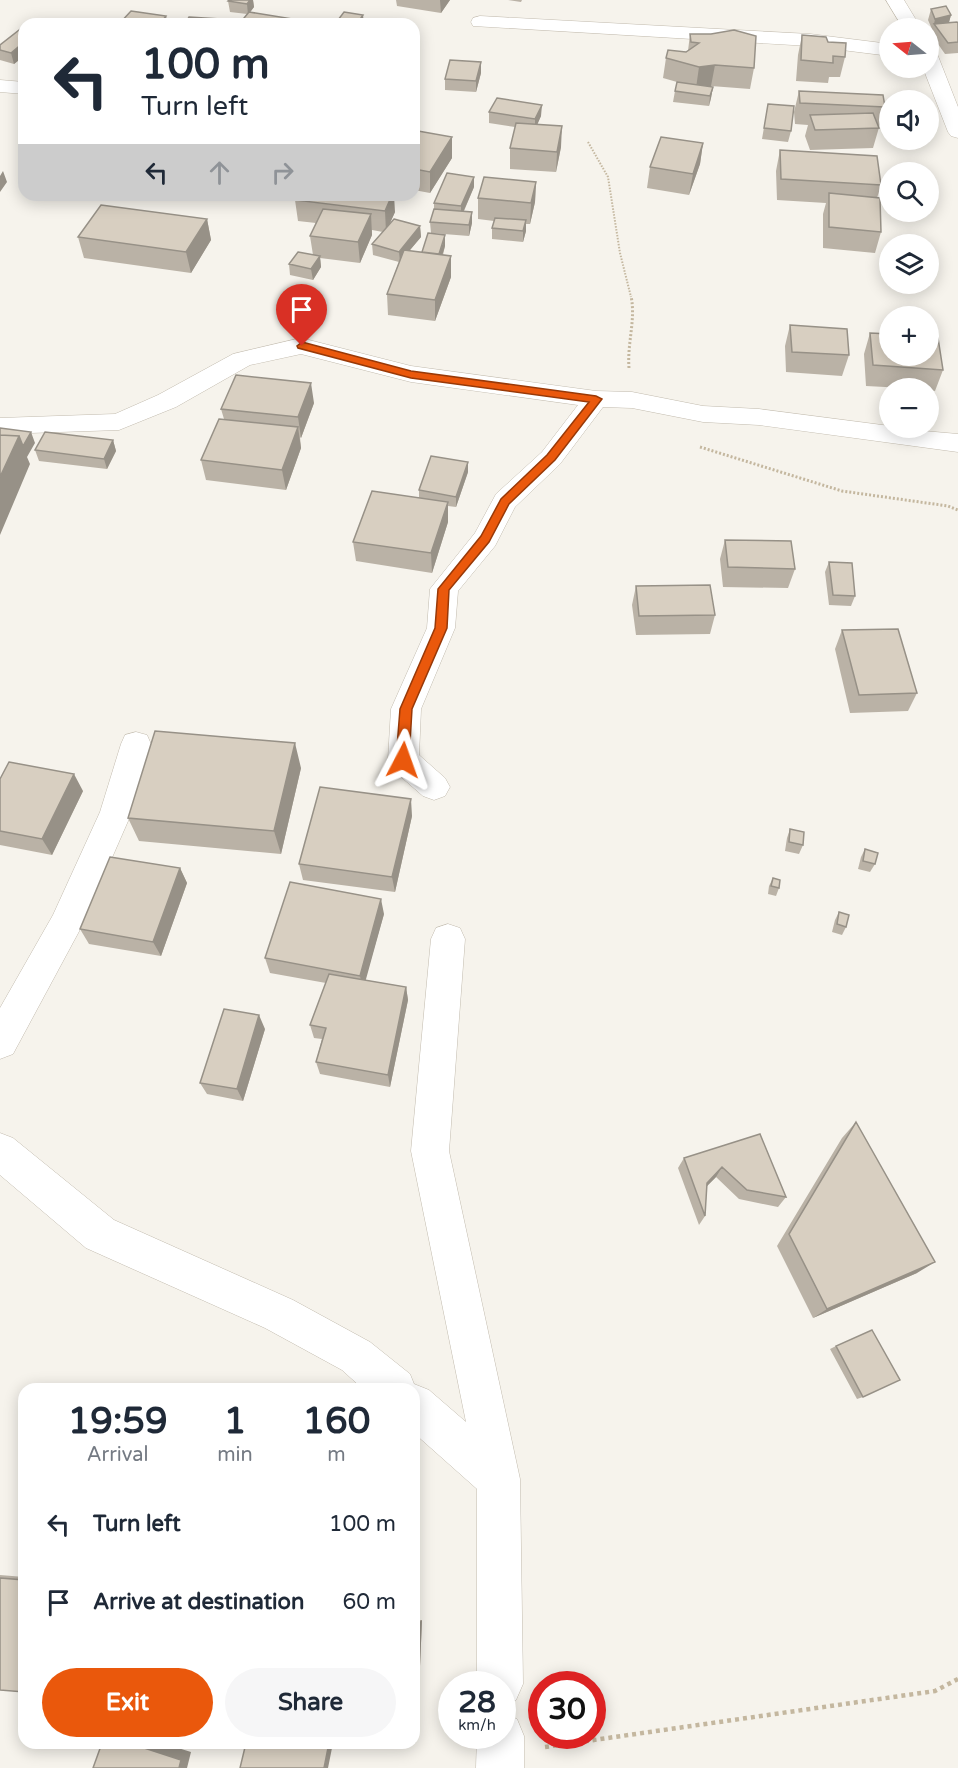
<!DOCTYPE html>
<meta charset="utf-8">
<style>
:root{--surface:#fff;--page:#f6f6f7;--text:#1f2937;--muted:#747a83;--accent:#ea580c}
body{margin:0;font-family:"Varela Round",sans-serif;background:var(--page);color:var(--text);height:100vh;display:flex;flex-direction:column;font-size:22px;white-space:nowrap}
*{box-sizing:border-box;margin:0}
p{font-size:20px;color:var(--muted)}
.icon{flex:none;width:33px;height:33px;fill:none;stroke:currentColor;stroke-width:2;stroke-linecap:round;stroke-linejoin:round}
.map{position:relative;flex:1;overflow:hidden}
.drawer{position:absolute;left:18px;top:1383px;width:402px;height:366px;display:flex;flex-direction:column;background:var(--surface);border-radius:18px;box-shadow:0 3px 15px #0003}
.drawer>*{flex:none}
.hud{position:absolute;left:18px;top:18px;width:402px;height:183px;border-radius:18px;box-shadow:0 3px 15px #0003;background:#fff;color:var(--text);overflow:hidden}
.needle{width:39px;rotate:287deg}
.controls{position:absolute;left:879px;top:18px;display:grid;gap:12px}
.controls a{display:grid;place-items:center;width:60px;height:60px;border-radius:50%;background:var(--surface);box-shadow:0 3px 15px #0003;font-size:30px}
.speed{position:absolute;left:438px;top:1671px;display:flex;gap:12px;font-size:30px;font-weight:700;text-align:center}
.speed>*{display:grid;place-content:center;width:78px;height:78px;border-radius:50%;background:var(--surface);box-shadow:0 3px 15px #0003;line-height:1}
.speed small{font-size:15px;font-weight:400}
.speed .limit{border:9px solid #d22;background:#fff;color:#111}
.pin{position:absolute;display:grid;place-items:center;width:51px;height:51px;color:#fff;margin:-62px -26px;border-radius:50% 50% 50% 0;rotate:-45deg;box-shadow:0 0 6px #0007}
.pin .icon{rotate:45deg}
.me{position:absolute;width:66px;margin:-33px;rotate:4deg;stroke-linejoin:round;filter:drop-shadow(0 0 4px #0008)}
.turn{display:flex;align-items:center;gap:21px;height:126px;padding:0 24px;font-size:27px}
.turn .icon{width:78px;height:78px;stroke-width:2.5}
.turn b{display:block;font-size:42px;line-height:51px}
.lanes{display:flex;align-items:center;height:57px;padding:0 24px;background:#0003;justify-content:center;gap:30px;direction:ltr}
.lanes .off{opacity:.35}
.eta{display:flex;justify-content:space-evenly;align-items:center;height:102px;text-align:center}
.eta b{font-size:36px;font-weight:700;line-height:42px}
.action{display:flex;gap:12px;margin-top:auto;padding:12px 24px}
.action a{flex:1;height:69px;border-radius:36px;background:var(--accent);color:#fff;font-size:24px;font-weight:700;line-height:69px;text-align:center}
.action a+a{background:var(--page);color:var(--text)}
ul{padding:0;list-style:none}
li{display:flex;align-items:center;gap:18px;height:78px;padding:0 24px}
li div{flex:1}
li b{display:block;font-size:22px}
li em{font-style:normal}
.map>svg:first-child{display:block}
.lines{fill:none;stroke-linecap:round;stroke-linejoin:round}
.street-casing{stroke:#c2bbae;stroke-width:1}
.path-far2{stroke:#c4b79f;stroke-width:2;stroke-dasharray:1.5 1.5;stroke-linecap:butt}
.path-far1{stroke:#c4b79f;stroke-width:3;stroke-dasharray:2 2;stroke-linecap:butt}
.path{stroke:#c4b79f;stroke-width:4.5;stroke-dasharray:4 4;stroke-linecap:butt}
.street{fill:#fff;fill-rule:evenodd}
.wall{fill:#bab2a6}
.shaded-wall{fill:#979187}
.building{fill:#d8cfc1;stroke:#979187;stroke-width:1.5}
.route{fill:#ea580c;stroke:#983908;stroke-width:1.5}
</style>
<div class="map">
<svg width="958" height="1768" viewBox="0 0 958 1768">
<rect width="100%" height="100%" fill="#f6f3ec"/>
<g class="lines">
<g class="street-casing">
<path id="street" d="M886,0H904L921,28H903Z
M480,16L810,34L890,44V56L810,46L473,26L471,22L473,18Z
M928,50L935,52L938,56L958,107V138L951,136L948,132L923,68H928Z
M0,80L24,82V94L0,92Z
M301,338L411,366L596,391L632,392L703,406L759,409L890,426V428L958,434V452L759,425L703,422L632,408L603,407L560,464L515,507L495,546L458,591L455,628L421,709L419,755L445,778L450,787L445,796L434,800L423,796L392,769L388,760L391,709L427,628L430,589L475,533L496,494L542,452L578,405L411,382L301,354L250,365L176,407L119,430L0,434V418L115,414L158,395L233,354Z
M136,732L147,735L151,744L132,812L83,924L13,1054L0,1059V1008L53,915L100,812L121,744L125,735Z
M448,924L460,928L465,939L449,1151L520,1479L523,1684L516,1700L502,1706V1684H477V1489L414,1433V1389H363L342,1370L265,1328L86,1248L0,1175V1133L13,1138L114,1220L293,1300L370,1342L410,1374L414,1384L429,1390L466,1422L411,1151L431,939L436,928Z
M502,1713L517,1719L524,1736V1768H476L477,1736H502Z"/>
</g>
<path class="path-far2" d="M588,142L608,177L620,253L631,297"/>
<path class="path-far1" d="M629,368C627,343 636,320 631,296
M700,447L842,491L948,506L958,510"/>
<path class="path" d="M545,1747L935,1691L958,1679"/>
<use href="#street" class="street"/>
</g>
<path class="wall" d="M253,0L254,7L250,12L305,21L306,24H239L247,14L230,12L228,1Z
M396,0H450L441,13L397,6Z
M508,0H522L521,2Z
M931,9L951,15L949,22L958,23V53L945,54L931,34L932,29L928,20Z
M24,27V56L14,64L0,60V45Z
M690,34L754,68L750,89L711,86H707L713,87L711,98L709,106L673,102L675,91L677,82L663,78L666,58L688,51Z
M802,35L828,42L845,57L840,77H829L828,83L796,81L798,55Z
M481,73L476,92L445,90V79Z
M799,91L885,107L873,148L810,150L805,136L808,125L795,124L794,112Z
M768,104L791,131L788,142L762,139Z
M489,112L541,116L537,124L561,147L556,172L510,169V148L515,127L489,123Z
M414,138L452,158L430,193L414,190Z
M703,143L700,164L689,195L647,188L650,167Z
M780,150L881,185L877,198L881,232L875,253L823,248V214L826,203L777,200L776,171Z
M536,182L535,202L530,224H526V231L523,242L492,239V228L494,221L478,219V198Z
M474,187L464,211L472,212V223L469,236L431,233L430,222L434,209V203Z
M295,200L395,212L390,223L420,226L421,237L409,251L422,252L445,246L443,255L451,277L435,321L388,315L387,294L399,262L373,255L372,244L383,232L372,230V235L360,263L320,258L321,267L313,280L290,275L289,264L313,255L310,236L316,223L298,221Z
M207,219L211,240L191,273L84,258L78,237Z
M790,325L849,355L842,376L786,372L785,346Z
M870,333L943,370L935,391L928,390V388H905L866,386L864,354Z
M314,403L301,438L300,437L301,448L286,490L206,480L201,460L224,419L221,409Z
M113,440L116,451L107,469L39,461L35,450Z
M468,472L456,507L448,506V522L432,573L356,561L353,542L419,498V490Z
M725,540L795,569L788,588L723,587L720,559Z
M829,562L855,596L851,606L829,605L825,572Z
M636,586L715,615L710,634L636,635L632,605Z
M842,630L917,693L908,711L850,713L835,649Z
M301,768L281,854L139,841L128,818Z
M0,779L83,791L52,855L0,845Z
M412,816L395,892L303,880L299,864Z
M790,829L803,845L799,854L785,851L787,838Z
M865,849L875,864L870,872L858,869L861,857Z
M180,868L187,883L161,956L89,944L80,929Z
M773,878L779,888L776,896L768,894L769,886Z
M839,912L846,927L842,935L832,932L835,920Z
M384,914L365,980L406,987L408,1000L390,1087L320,1074L316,1062L322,1039L314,1038L310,1025L326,983L270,973L265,958Z
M265,1029L243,1101L207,1094L200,1083Z
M856,1122L917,1273L813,1318L777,1246L842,1138Z
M760,1134L786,1197L778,1207L739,1199L716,1177L707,1186L705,1216L699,1225L678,1168L684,1158Z
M836,1346L863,1397L857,1399L830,1349Z
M0,1575L24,1577V1692L0,1690Z
M414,1620H422L417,1735L415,1742H414Z"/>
<path class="shaded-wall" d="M250,0H253L254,7L248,15L247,4Z
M440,0H450L441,13Z
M363,15L364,24H357Z
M951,15L948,26L934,24L935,19Z
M166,16L168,24H160Z
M24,42V56L14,64L11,53Z
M481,62V73L476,92V81Z
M715,65L711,86L696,88L699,67Z
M713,87L711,98L709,106L710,96Z
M542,105L541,116L535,130V119Z
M562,126L561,147L556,172L557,152Z
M452,137V158L430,193V172Z
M703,143L700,164L689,195L693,174Z
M3,171L7,182L0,192V176Z
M474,177V187L461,217V206Z
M536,182L535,202L530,224L531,203Z
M392,195H394L395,212L386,232L385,211Z
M472,212V223L469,236V225Z
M371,214L372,235L360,263L358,242Z
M207,219L211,240L191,273L186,252Z
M526,220V231L523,242V231Z
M420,226L421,237L400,262L399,252Z
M445,235V246L438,269V259Z
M320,256L321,267L313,280L311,269Z
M451,256V277L435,321V300Z
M311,383L314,403L301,438L298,417Z
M298,427L301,448L286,490L282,470Z
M31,432L35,443L27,457L30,464L0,535V477L19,436Z
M113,440L116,451L107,469L104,459Z
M468,462V472L456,507V497Z
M448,502V522L432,573L431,553Z
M295,743L301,768L281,854L274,831Z
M74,774L83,791L52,855L42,839Z
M411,799L412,816L395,892L392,877Z
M180,868L187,883L161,956L153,942Z
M381,899L384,914L363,990L360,976Z
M406,987L408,1000L390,1087L388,1075Z
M259,1015L265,1029L243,1101L237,1089Z
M722,1167L716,1177L701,1192L707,1183Z
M935,1262L917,1273L813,1318L827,1309Z
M422,1620L417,1735L415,1742L420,1622Z
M129,1743H162L191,1752L187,1768H179Z
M329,1743H333L328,1768H324Z"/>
<path class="building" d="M229,0H250L247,4L228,1Z
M946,6L951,15L935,19L931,9Z
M131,11L166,16L160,24H119Z
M249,12L305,21L303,24H239Z
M344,12L363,15L357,24H335Z
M189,17L220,19L218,24H185Z
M957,22L958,23V42L948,43L934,24Z
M23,27H24V42L11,53L0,50V45Z
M734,30L756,36L754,68L715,65L699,67L666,58L668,50L686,52L699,43L691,42L690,34H711Z
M802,35L826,37L828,42L846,43L845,57L833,56V63L801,60Z
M450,60L481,62L476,81L445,79Z
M677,82L713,87L710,96L675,91Z
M799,91L883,95L885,107L800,103Z
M497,98L542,105L535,119L489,112Z
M768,104L794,106L791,131L764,128Z
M873,113L879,128L815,130L810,115Z
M516,123L562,126L557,152L510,148Z
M418,131L452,137L430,172L414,169V138Z
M661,137L703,143L693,174L650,167Z
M780,150L877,156L881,185L781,179Z
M447,173L474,177L461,206L434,203Z
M484,177L536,182L531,203L478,198Z
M829,193L880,198L881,232L829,227Z
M298,195H392L385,211L295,200Z
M101,205L207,219L186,252L78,237Z
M323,209L371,214L358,242L310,236Z
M434,209L472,212L469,225L430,222Z
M495,218L526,220L523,231L492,228Z
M394,219L420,226L399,252L372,244Z
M428,233L445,235L439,254L422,252Z
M404,250L451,256L435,300L387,294Z
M298,252L320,256L311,269L289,264Z
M790,325L847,329L849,355L792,352Z
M870,333L890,334V356H928V337L938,338L943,370L873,365Z
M236,375L311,383L298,417L221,409Z
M219,419L298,427L282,470L201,460Z
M0,428L31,432L23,446L19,436L0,435Z
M45,432L113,440L104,459L35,450Z
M0,435L19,436L0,477Z
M431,456L468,462L456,497L419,490Z
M372,491L448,502L431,553L353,542Z
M725,540L791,541L795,569L728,567Z
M829,562L852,563L855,596L833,595Z
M710,585L715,615L639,616L636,586Z
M898,629L917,693L859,695L842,630Z
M155,731L295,743L274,831L128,818Z
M9,762L74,774L42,839L0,831V779Z
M320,787L411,799L392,877L299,864Z
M790,829L804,832L803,845L789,842Z
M865,849L878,853L875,864L863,861Z
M110,857L180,868L153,942L80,929Z
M773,878L780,880L779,888L771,886Z
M290,882L381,899L360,976L265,958Z
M839,912L849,915L846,927L837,924Z
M329,974L406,987L388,1075L316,1062L326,1028L310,1025Z
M224,1009L259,1015L237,1089L200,1083Z
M856,1122L935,1262L827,1309L789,1234Z
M760,1134L786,1197L747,1190L722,1167L707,1183L705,1216L684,1158Z
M872,1330L900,1380L863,1397L836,1346Z
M0,1578L24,1580V1692L0,1690Z
M414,1622H420L415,1742H414Z
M102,1743H129L181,1760L179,1768H93Z
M246,1743H329L324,1768H240Z"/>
<path class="route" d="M302,342L411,371L596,396L602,399L555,460L509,504L489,542L449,590L447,628L412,709L409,760L403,765L396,760L400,709L435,628L438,589L481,536L501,499L547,455L589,402L411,378L298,348L297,346Z"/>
</svg>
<div class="controls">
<a><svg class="needle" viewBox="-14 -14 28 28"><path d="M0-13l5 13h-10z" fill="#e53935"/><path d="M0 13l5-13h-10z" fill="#747a83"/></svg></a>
<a><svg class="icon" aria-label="sound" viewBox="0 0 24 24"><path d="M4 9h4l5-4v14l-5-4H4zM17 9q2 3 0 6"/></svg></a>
<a><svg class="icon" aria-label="search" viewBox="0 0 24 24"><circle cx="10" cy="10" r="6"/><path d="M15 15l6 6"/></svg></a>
<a><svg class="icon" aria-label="layers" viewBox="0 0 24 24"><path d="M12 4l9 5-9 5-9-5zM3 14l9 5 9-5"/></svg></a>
<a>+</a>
<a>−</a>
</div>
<div class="speed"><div>28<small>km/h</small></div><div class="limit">30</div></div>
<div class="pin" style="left:302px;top:346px;background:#d93025"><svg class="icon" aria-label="arrive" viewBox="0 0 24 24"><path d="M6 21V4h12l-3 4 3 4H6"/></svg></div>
<svg class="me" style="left:403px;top:760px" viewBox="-20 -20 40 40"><path d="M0-17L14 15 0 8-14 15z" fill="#ea580c" stroke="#fff" stroke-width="4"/></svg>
<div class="hud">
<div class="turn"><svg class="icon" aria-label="left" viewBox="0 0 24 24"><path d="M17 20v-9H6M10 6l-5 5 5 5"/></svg><div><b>100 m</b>Turn left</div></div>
<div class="lanes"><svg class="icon" aria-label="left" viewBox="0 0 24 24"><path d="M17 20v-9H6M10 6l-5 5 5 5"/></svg><svg class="icon off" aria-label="ahead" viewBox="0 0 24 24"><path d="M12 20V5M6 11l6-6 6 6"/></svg><svg class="icon off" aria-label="right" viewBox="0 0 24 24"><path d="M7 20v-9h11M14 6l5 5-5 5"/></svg></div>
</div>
<section class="drawer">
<div class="eta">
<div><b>19:59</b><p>Arrival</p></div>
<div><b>1</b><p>min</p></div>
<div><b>160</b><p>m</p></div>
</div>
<ul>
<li><svg class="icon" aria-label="left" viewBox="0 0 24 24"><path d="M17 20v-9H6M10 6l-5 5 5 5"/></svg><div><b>Turn left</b></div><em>100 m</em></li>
<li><svg class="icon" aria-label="arrive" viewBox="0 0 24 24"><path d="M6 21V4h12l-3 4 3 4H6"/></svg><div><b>Arrive at destination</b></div><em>60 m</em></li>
</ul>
<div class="action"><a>Exit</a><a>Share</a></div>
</section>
</div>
